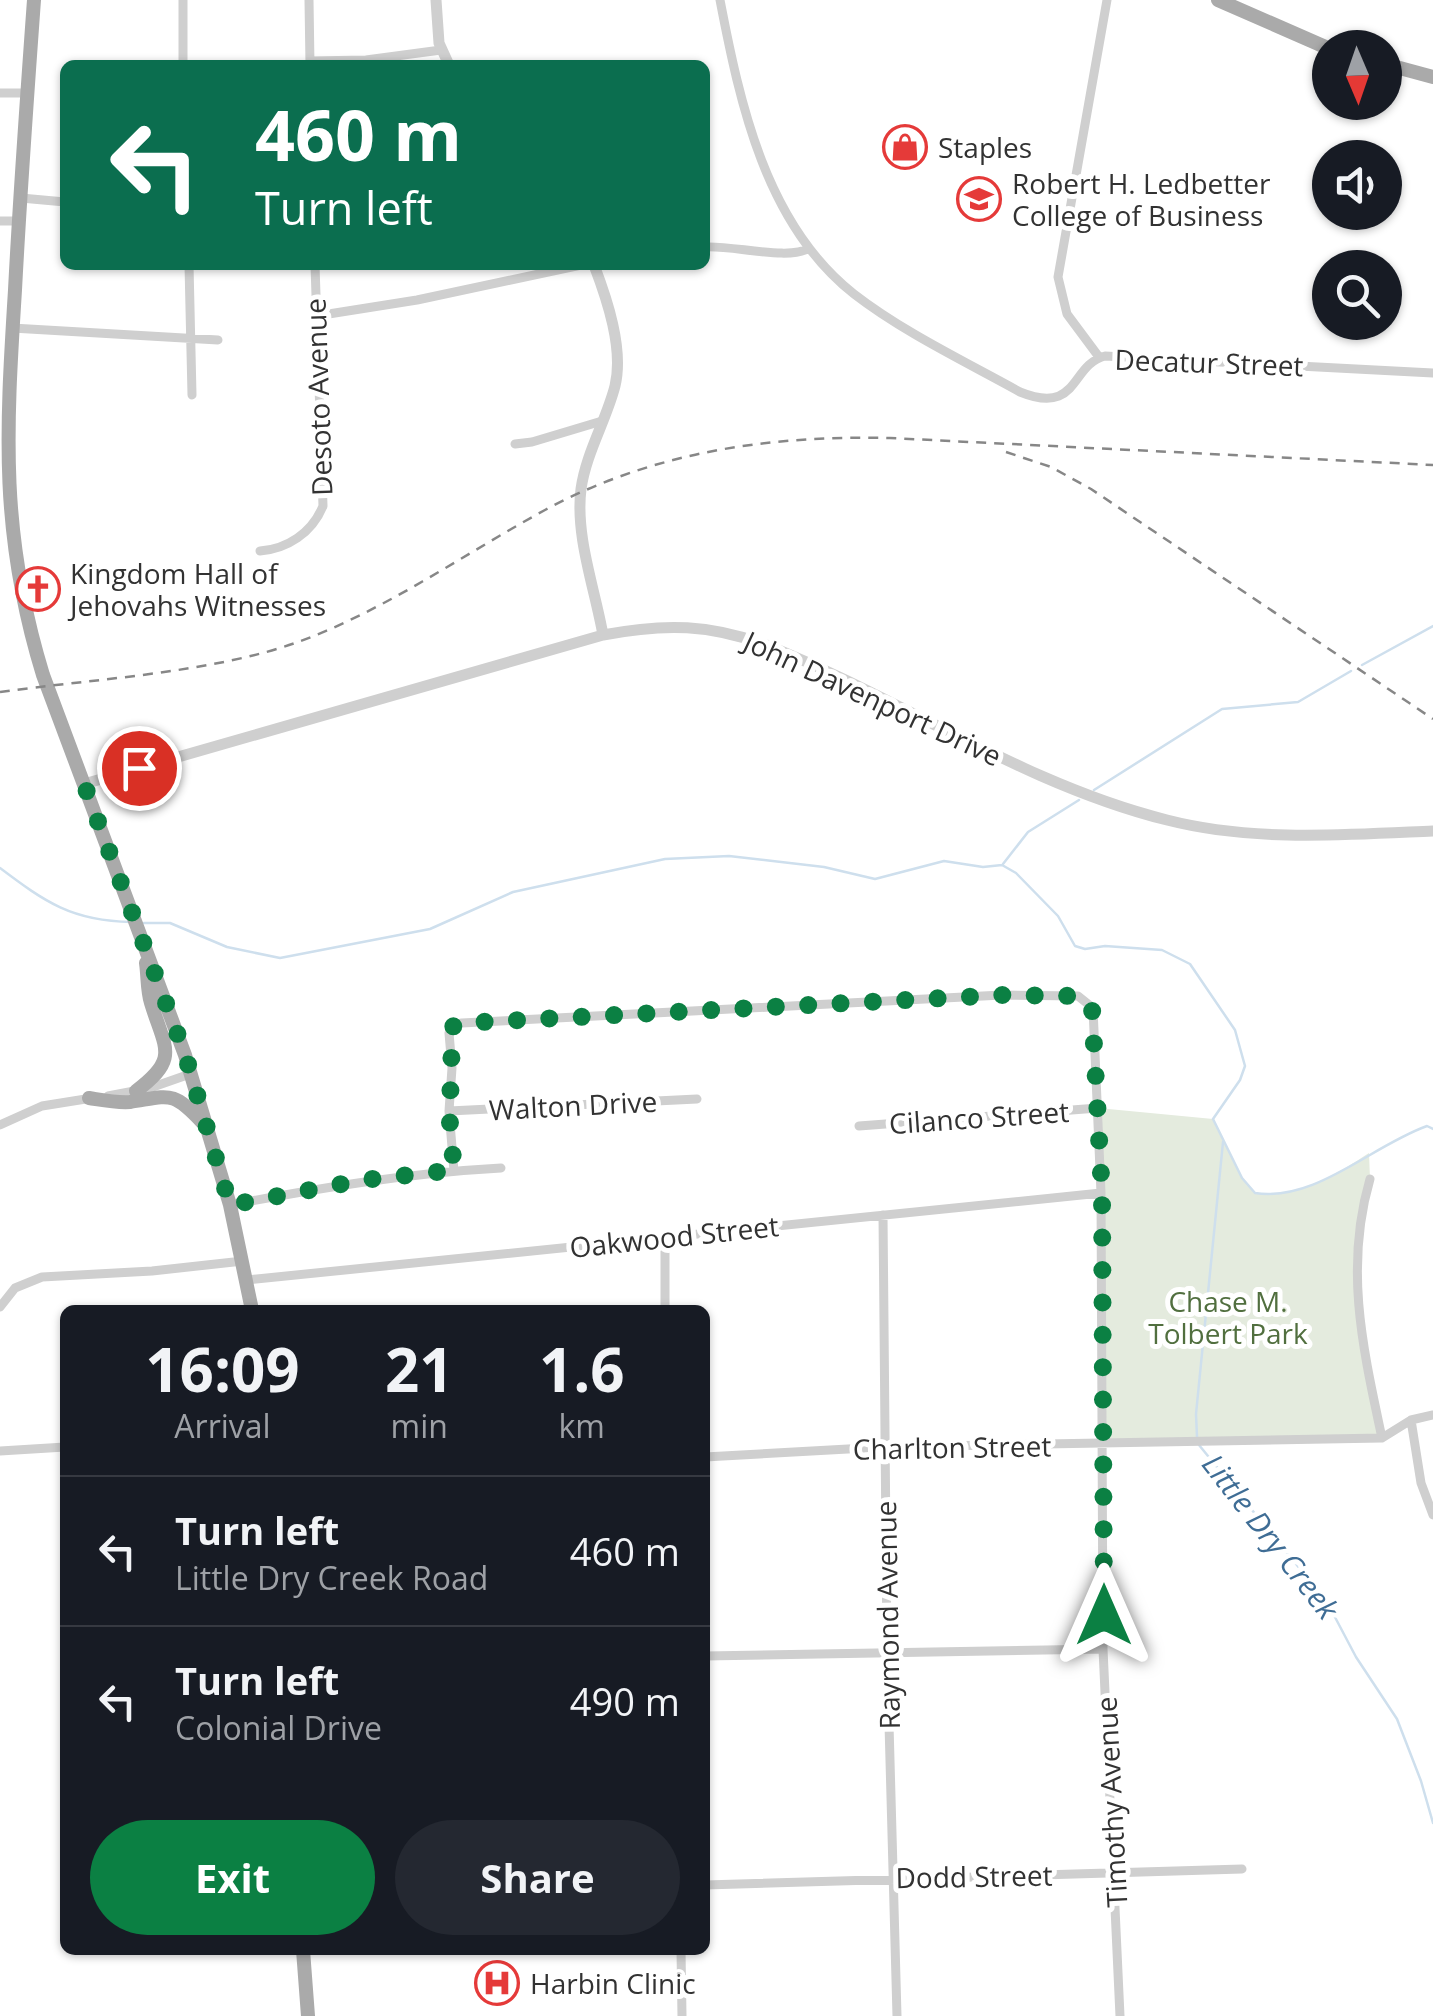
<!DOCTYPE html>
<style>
:root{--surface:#171b24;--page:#242831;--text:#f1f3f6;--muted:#9ea1a6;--line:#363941;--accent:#0b8043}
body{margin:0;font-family:"Open Sans",sans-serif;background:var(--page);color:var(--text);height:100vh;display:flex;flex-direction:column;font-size:38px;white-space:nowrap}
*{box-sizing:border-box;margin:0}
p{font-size:32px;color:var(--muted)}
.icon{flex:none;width:55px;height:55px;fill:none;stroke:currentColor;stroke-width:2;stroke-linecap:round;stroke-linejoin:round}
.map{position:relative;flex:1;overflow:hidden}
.panel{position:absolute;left:60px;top:1305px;width:650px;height:650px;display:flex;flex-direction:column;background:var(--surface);border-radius:15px;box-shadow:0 2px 8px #0004}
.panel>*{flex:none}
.banner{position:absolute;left:60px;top:60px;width:650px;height:210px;border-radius:15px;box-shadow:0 2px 8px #0004;background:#0b6e4f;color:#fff;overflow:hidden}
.needle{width:65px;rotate:178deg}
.controls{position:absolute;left:1312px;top:30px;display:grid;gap:20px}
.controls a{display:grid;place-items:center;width:90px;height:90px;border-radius:50%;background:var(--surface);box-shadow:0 2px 8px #0004;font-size:50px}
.pin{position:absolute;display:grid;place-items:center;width:85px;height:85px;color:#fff;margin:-42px;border:5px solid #fff;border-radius:50%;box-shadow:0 2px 10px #0007}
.me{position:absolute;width:110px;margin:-55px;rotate:0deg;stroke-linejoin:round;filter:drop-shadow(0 0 8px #0008)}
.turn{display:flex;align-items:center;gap:35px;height:210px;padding:0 30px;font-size:45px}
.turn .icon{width:130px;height:130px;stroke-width:2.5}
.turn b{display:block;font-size:70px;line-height:85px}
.eta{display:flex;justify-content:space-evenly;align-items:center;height:170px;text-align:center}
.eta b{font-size:60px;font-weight:700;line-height:70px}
.primary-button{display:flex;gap:20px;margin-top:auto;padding:20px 30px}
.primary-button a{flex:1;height:115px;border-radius:60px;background:var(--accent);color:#fff;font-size:40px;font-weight:700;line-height:115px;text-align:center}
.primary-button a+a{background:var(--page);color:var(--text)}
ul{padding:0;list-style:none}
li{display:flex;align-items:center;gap:30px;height:150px;padding:0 30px;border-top:2px solid var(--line)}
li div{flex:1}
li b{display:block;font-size:38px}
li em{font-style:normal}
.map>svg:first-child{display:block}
.green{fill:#e4ebde}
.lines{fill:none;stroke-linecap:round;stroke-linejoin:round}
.stream{stroke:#cedfed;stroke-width:2.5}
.minor{stroke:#cfcfcf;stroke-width:9}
.tertiary{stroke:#cfcfcf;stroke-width:11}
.primary{stroke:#aaa;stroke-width:14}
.rail{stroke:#878787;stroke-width:2.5;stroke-dasharray:10 8;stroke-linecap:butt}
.route{stroke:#0b8043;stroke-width:18;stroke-dasharray:0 32.4}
.labels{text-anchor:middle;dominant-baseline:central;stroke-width:10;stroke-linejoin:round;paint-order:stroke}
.poi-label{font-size:28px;fill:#323232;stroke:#fff;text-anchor:start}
.street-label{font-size:28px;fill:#323232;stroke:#fff}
.park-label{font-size:28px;fill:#516f3f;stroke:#fff}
.water-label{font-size:30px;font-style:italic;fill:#3f6d95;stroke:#fff}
</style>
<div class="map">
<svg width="1433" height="2016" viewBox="0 0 1433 2016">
<rect width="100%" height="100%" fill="#fff"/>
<path class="green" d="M1098,1108L1213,1119L1242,1178L1255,1193C1295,1199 1336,1175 1369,1153L1370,1179L1361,1209L1357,1316L1382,1438L1105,1444Z"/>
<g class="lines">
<path class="stream" d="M1362,665L1433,626
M1094,790L1222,709L1298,702L1351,671
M1003,864L1028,832L1079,800
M0,868C45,902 72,921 131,922
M144,923H170L227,947L280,958L430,929L513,892L665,859L729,856L824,867L875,879L944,861L983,867L1002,865L1016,873L1058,916L1075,946L1085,949L1105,946L1162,950L1190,964L1235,1030L1245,1066L1240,1080L1213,1119L1242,1178L1255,1193C1316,1202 1371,1146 1427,1126L1433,1129
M1197,1437L1196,1414L1223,1142
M1199,1445L1327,1602L1356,1657L1397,1719L1421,1781L1433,1823"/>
<path class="minor" d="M183,0V65
M309,0L310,65
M720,0C740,104 766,225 854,294C903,332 966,362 1020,392C1079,416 1070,365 1105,356L1433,373
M310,61L366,60L441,50
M0,93H29
M21,198L65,202
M0,221H19
M705,247C732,245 790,261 809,248
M189,265L192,395
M316,316L417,300L581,265
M12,328L218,340
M1099,357L1067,314L1058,277L1107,0
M515,444L532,442L602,421
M260,551C287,549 312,533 323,506L315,265
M108,1096L150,1088L190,1074
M449,1111L697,1099
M0,1125L42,1106L92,1098
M859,1126L1098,1108
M454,1171L449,1111L452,1068L449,1033L453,1025L462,1023L1002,995L1078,996L1093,1008L1101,1193L1103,1649L1120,2016
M1370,1179C1344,1268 1363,1349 1382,1438
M230,1205C320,1188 409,1173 501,1168
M883,1215L887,1651L897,2016
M247,1280L1101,1193
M0,1307L15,1288L42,1277L152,1271L243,1261
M665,1310V1237
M1411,1420L1421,1483L1433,1515
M0,1451L65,1447
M705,1457L884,1447L1382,1438L1411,1420L1433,1415
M705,1656L1103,1649
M705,1885L1242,1869
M681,1950L682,2016"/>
<path class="tertiary" d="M436,0L439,43L449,65
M594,265C607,299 624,349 615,386C606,421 586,453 581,489C575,536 595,589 603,635
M84,784L603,635C665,623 710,624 769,646C903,700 1026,785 1167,820C1253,842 1345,835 1433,831"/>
<path class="primary" d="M34,0C27,97 20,193 15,290C6,433 0,535 43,675L185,1055L230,1205L252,1310
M1218,0L1330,49
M1385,64L1433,77
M136,1091C180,1058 165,1049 151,1003C147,990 148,977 146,963
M89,1098C102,1100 116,1103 130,1102C170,1096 172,1090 202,1122
M303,1950L308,2016"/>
<path class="rail" d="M1006,452L1051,467L1091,489L1433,719
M0,692C93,679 212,673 298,642C386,610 464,554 545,510C652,452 770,435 890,438L1433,465"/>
</g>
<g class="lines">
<path class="route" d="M139,768L84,784L185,1054L230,1205L363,1180L454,1170L449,1111L452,1068L450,1033L454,1025L462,1023L1002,995L1078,996L1092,1008L1102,1193L1104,1615"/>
</g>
<defs>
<g id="shop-ring" transform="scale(2.25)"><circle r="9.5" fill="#fff" stroke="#e53a39" stroke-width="1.5"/><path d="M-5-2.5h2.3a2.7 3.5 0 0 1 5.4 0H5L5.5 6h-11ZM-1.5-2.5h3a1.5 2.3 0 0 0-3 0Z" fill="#e53a39"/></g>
<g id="university-ring" transform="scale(2.25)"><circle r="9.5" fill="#fff" stroke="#e53a39" stroke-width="1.5"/><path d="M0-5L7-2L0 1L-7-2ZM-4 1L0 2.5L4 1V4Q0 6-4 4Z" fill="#e53a39"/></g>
<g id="church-ring" transform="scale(2.25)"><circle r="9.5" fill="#fff" stroke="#e53a39" stroke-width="1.5"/><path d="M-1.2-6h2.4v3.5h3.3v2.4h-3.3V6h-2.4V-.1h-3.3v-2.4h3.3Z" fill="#e53a39"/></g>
<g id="hospital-ring" transform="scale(2.25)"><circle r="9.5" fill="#fff" stroke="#e53a39" stroke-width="1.5"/><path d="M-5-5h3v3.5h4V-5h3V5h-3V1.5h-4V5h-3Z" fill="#e53a39"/></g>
</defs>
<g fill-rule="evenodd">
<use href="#shop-ring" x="905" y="147"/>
<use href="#university-ring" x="979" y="199"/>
<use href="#church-ring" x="38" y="589"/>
<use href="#hospital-ring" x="497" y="1983"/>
</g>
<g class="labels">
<g class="poi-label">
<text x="938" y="147">Staples</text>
<text x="1012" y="183">Robert H. Ledbetter<tspan x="1012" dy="32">College of Business</tspan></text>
<text x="70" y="573">Kingdom Hall of<tspan x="70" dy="32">Jehovahs Witnesses</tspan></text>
<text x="530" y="1983">Harbin Clinic</text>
</g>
<g class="street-label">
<text transform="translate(1209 362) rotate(2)">Decatur Street</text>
<text transform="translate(318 397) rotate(-92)">Desoto Avenue</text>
<text transform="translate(873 698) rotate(25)">John Davenport Drive</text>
<text transform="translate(573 1105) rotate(-3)">Walton Drive</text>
<text transform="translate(979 1117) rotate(-4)">Cilanco Street</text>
<text transform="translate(674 1236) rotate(-6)">Oakwood Street</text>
<text transform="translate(952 1447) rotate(-1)">Charlton Street</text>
<text transform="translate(887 1615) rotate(-91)">Raymond Avenue</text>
<text transform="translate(1111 1802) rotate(-93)">Timothy Avenue</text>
<text transform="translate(974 1876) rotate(-1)">Dodd Street</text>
</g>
<g class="park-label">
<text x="1228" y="1301">Chase M.<tspan x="1228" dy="32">Tolbert Park</tspan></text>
</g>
<g class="water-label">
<text transform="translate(1271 1536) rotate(52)">Little Dry Creek</text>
</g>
</g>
</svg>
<div class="controls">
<a><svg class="needle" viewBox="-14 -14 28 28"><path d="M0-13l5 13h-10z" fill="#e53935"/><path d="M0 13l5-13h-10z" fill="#9ea1a6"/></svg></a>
<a><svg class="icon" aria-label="sound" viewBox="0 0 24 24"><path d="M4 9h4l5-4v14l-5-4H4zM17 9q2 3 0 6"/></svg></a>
<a><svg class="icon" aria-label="search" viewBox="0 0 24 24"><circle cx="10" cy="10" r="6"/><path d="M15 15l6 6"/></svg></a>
</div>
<div class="pin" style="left:139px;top:768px;background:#d93025"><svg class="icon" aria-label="arrive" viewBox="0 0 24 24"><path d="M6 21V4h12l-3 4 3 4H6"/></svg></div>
<svg class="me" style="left:1104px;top:1615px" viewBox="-20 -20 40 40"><path d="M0-17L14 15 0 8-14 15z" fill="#0b8043" stroke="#fff" stroke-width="4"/></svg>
<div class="banner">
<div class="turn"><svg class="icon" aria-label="left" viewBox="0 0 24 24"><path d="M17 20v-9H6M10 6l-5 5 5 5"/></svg><div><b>460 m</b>Turn left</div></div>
</div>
<section class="panel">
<div class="eta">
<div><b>16:09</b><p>Arrival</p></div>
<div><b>21</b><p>min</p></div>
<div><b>1.6</b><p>km</p></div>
</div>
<ul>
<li><svg class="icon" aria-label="left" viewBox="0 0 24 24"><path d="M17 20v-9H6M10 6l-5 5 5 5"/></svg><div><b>Turn left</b><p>Little Dry Creek Road</p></div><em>460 m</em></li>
<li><svg class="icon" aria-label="left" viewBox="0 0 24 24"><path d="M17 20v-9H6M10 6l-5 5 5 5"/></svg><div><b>Turn left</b><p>Colonial Drive</p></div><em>490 m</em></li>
</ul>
<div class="primary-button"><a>Exit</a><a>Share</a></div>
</section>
</div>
